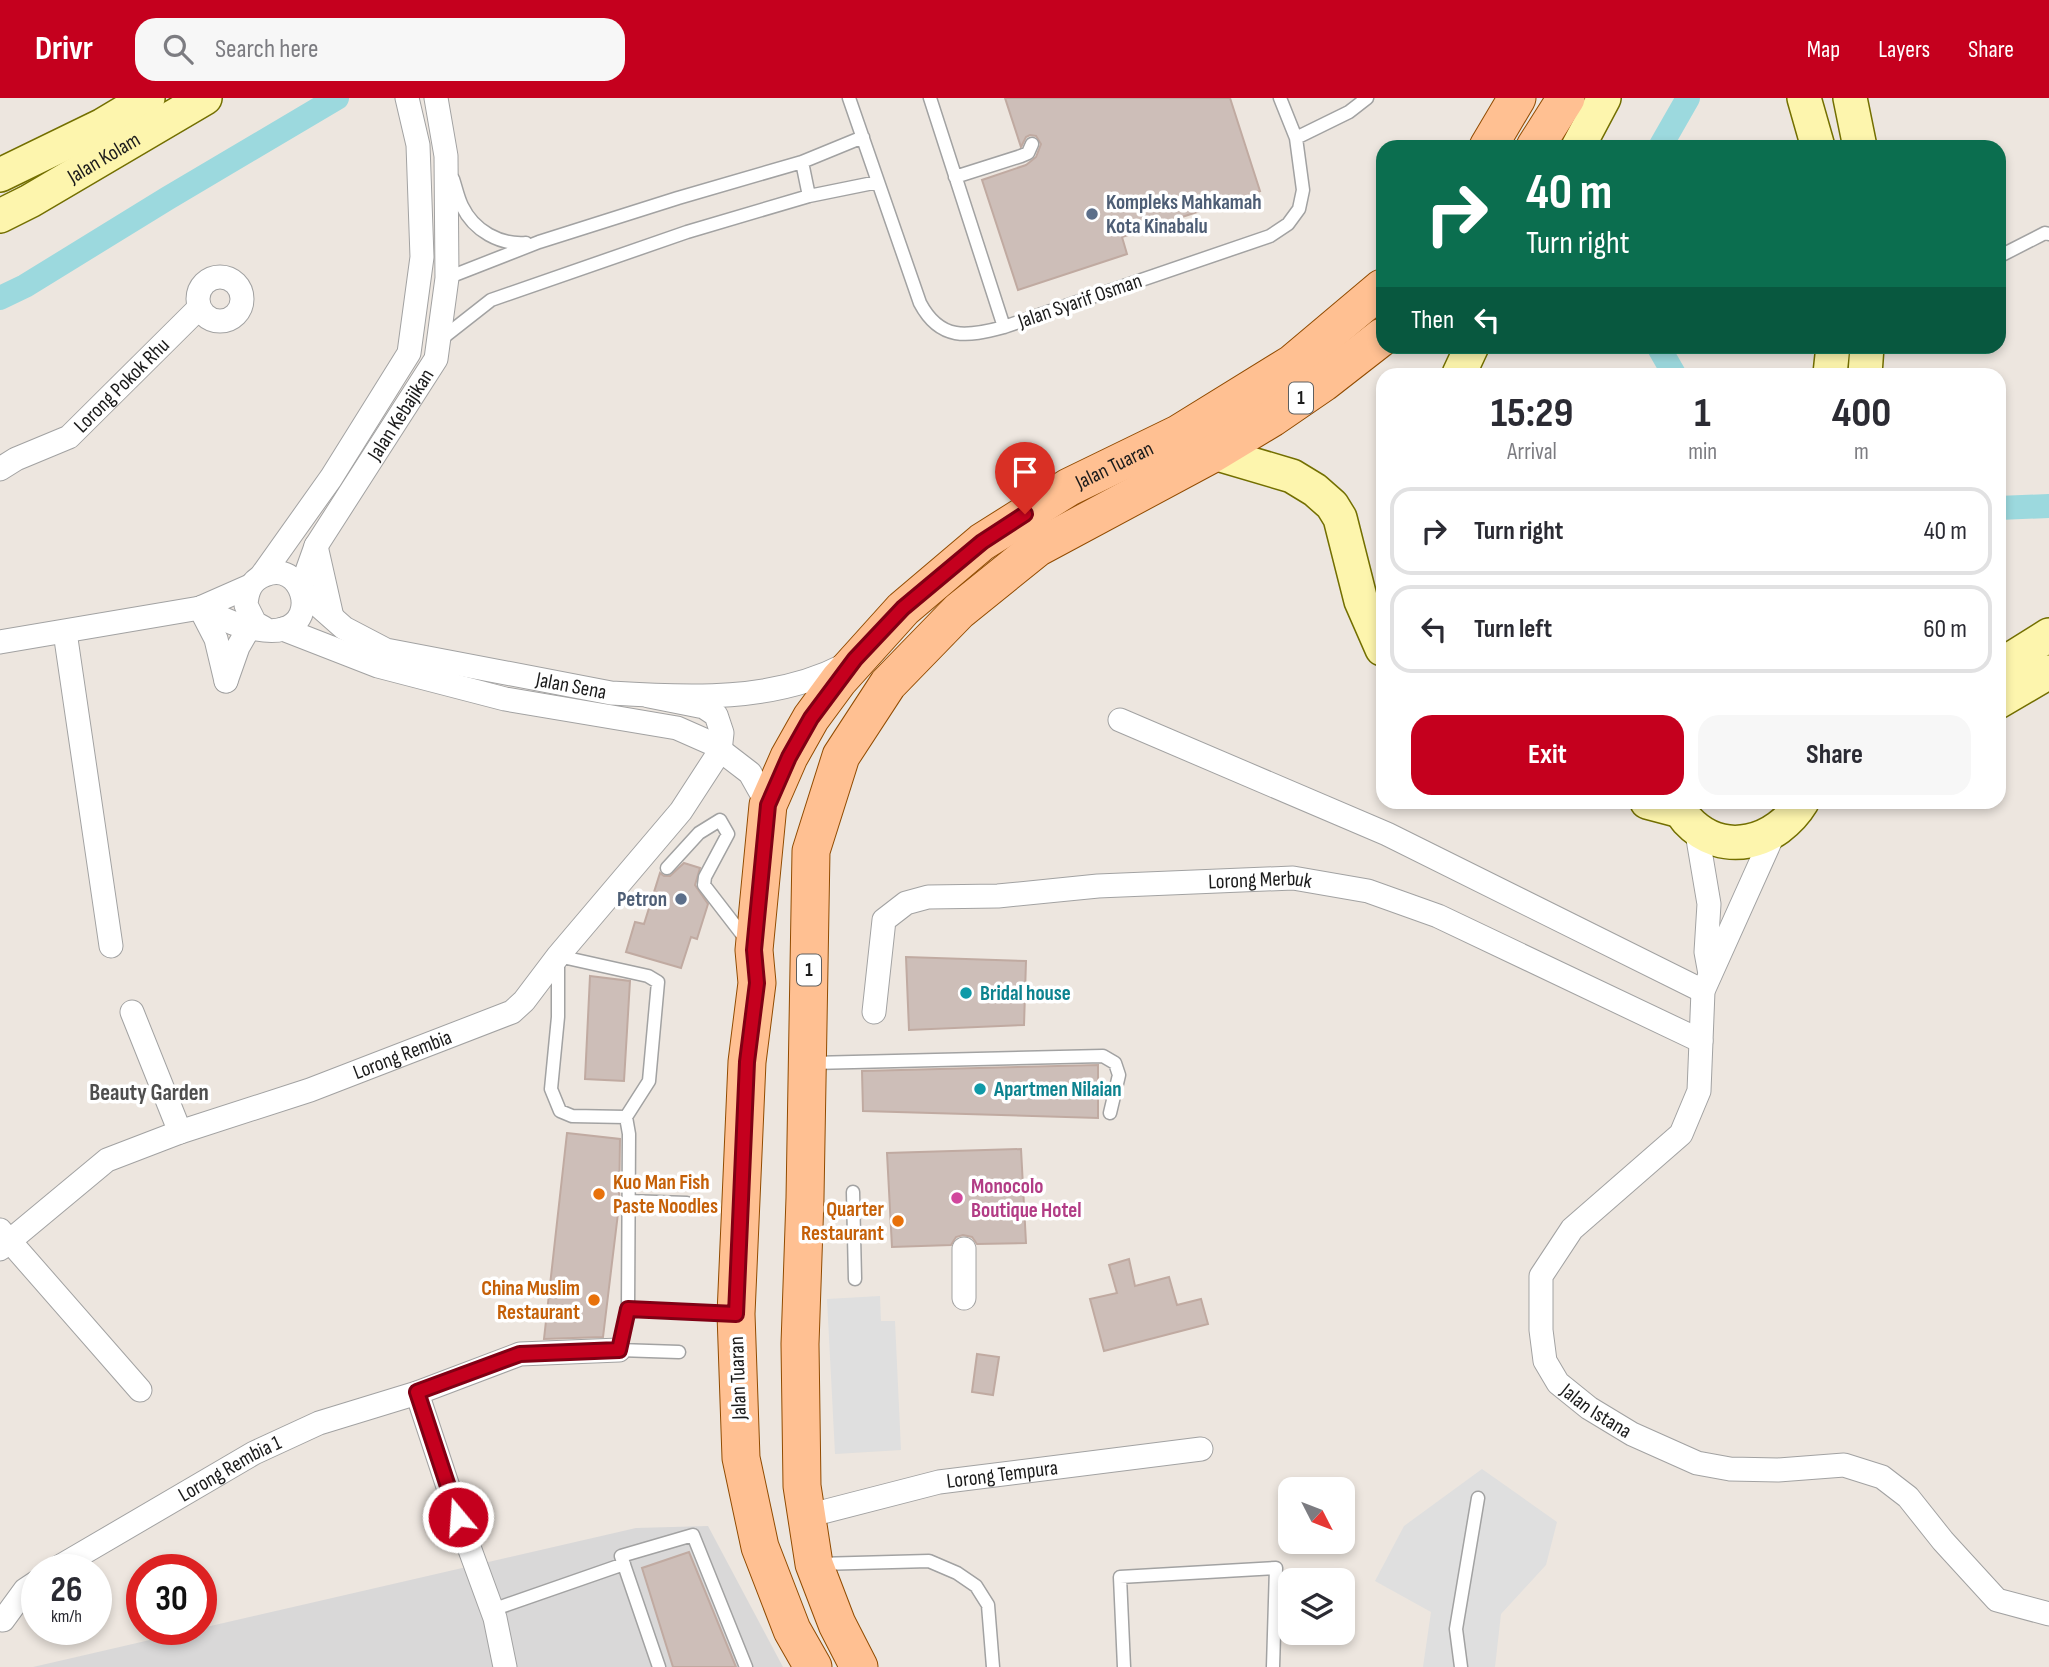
<!DOCTYPE html>
<style>
:root{--surface:#fff;--page:#f7f7f7;--text:#2b2b33;--muted:#7c7c81;--line:#e1e1e2;--accent:#c5001e}
body{margin:0;font-family:"Sofia Sans Condensed",sans-serif;background:var(--page);color:var(--text);height:100vh;display:flex;flex-direction:column;font-size:26px;white-space:nowrap}
*{box-sizing:border-box;margin:0}
p{font-size:23px;color:var(--muted)}
.icon{flex:none;width:38px;height:38px;fill:none;stroke:currentColor;stroke-width:2;stroke-linecap:round;stroke-linejoin:round}
.map{position:relative;flex:1;overflow:hidden}
.sheet{position:absolute;left:1376px;top:270px;width:630px;height:441px;display:flex;flex-direction:column;background:var(--surface);border-radius:21px;box-shadow:0 4px 10px #0003}
.sheet>*{flex:none}
.banner{position:absolute;left:1376px;top:42px;width:630px;height:214px;border-radius:21px;box-shadow:0 4px 10px #0003;background:#0b6e4f;color:#fff;overflow:hidden}
.needle{width:46px;rotate:132deg}
.buttons{position:absolute;left:1278px;top:1379px;display:grid;gap:14px}
.buttons a{display:grid;place-items:center;width:77px;height:77px;border-radius:14px;background:var(--surface);box-shadow:0 4px 10px #0003;font-size:35px}
.speed{position:absolute;left:21px;top:1456px;display:flex;gap:14px;font-size:35px;font-weight:700;text-align:center}
.speed>*{display:grid;place-content:center;width:91px;height:91px;border-radius:50%;background:var(--surface);box-shadow:0 4px 10px #0003;line-height:1}
.speed small{font-size:18px;font-weight:400}
.speed .limit{border:10px solid #d22;background:#fff;color:#111}
.pin{position:absolute;display:grid;place-items:center;width:60px;height:60px;color:#fff;margin:-72px -30px;border-radius:50% 50% 50% 0;rotate:-45deg;box-shadow:0 0 7px #0007}
.pin .icon{rotate:45deg}
.me{position:absolute;width:77px;margin:-38px;rotate:342deg;stroke-linejoin:round;filter:drop-shadow(0 0 5px #0008)}
.turn{display:flex;align-items:center;gap:24px;height:147px;padding:0 35px;font-size:32px}
.turn .icon{width:91px;height:91px;stroke-width:2.5}
.turn b{display:block;font-size:49px;line-height:60px}
.then{display:flex;align-items:center;height:66px;padding:0 35px;background:#0003;gap:14px;font-size:26px}
.eta{display:flex;justify-content:space-evenly;align-items:center;height:119px;text-align:center}
.eta b{font-size:42px;font-weight:700;line-height:49px}
.primary-button{display:flex;gap:14px;margin-top:auto;padding:14px 35px}
.primary-button a{flex:1;height:80px;border-radius:21px;background:var(--accent);color:#fff;font-size:28px;font-weight:700;line-height:80px;text-align:center}
.primary-button a+a{background:var(--page);color:var(--text)}
ul{padding:0;list-style:none}
li{display:flex;align-items:center;gap:21px;height:88px;margin:0 14px 10px;padding:0 21px;border:4px solid var(--line);border-radius:21px}
li div{flex:1}
li b{display:block;font-size:26px}
li em{font-style:normal}
header{display:flex;align-items:center;gap:42px;box-sizing:border-box;height:98px;padding:0 35px;background:var(--accent);color:#fff}
header strong{font-size:33px}
nav{display:flex;gap:38px;margin-inline-start:auto;font-size:24px}
.search{width:490px;height:63px;background:var(--page);display:flex;align-items:center;gap:18px;box-sizing:border-box;padding:0 24px;border-radius:21px;color:var(--muted);font-size:26px}
.map>svg:first-child{display:block}
.residential{fill:#d9d8d8}
.parking{fill:#dfdfdf}
.lines{fill:none;stroke-linecap:round;stroke-linejoin:round}
.canal{stroke:#9cd9de;stroke-width:24}
.building{fill:#cdbeb8;stroke:#c0aaa1;stroke-width:2}
.service-casing{stroke:#a2a2a2;stroke-width:15}
.minor-casing{stroke:#a2a2a2;stroke-width:25}
.secondary-casing{stroke:#736f00;stroke-width:36}
.primary-casing{stroke:#914b00;stroke-width:39}
.service{stroke:#fff;stroke-width:12}
.minor{stroke:#fff;stroke-width:23}
.secondary{stroke:#fdf5ad;stroke-width:33}
.primary{stroke:#ffc092;stroke-width:37}
.route-casing{stroke:#800014;stroke-width:18}
.route{stroke:#c5001e;stroke-width:12}
.service-dot{fill:#5c6f8a;stroke:#fff;stroke-width:2.5}
.culture-dot{fill:#0f9aa8;stroke:#fff;stroke-width:2.5}
.food-dot{fill:#e8710a;stroke:#fff;stroke-width:2.5}
.hotel-dot{fill:#d1479c;stroke:#fff;stroke-width:2.5}
.labels{text-anchor:middle;dominant-baseline:central;stroke-width:7;stroke-linejoin:round;paint-order:stroke}
.shield{fill:#fff;stroke:#5f5f5f;stroke-width:2}
.shield-label{font-size:19px;font-weight:bold;fill:#1b1b1b}
.street-label{font-size:21px;fill:#1b1b1b;stroke:#fff}
.service-label{font-size:21px;font-weight:bold;fill:#4e5e75;stroke:#fff;text-anchor:start}
.culture-label{font-size:21px;font-weight:bold;fill:#0d838f;stroke:#fff;text-anchor:start}
.food-label{font-size:21px;font-weight:bold;fill:#c56008;stroke:#fff;text-anchor:end}
.hotel-label{font-size:21px;font-weight:bold;fill:#b23c85;stroke:#fff;text-anchor:start}
.neighbourhood-label{font-size:23px;font-weight:bold;fill:#4e4e4e;stroke:#fff}
</style>
<header>
<strong>Drivr</strong>
<div class="search"><svg class="icon" aria-label="search" viewBox="0 0 24 24"><circle cx="10" cy="10" r="6"/><path d="M15 15l6 6"/></svg>Search here</div>
<nav><a>Map</a><a>Layers</a><a>Share</a></nav>
</header>
<div class="map">
<svg width="2049" height="1569" viewBox="0 0 2049 1569">
<rect width="100%" height="100%" fill="#ede6df"/>
<path class="residential" d="M708,1428L783,1569H33L636,1430Z"/>
<path class="parking" d="M880,1198L881,1223H895L901,1352L835,1356L827,1201Z
M1482,1371L1557,1424L1546,1467L1501,1516L1495,1569H1423L1431,1514L1375,1483L1404,1428Z"/>
<g class="lines">
<path class="canal" d="M1660,49L1688,0
M0,200L25,188L168,100L337,0
M1658,248L1674,276
M1998,410L2049,408"/>
</g>
<path class="building" d="M1005,0H1230L1260,93L1122,139L1127,156L1018,192L982,82L1026,67L1036,59L1041,46L1036,38L1030,37L1026,39L1021,49Z
M684,765L700,770L695,787L708,806L697,841L691,839L681,870L626,854L635,824L644,826L660,775L664,778H670Z
M906,859L1026,863L1024,927L909,932Z
M590,878L630,883L624,983L585,981Z
M1098,967V1020L863,1013L862,973Z
M567,1035L620,1041L619,1107L603,1239L544,1241Z
M1021,1051L1026,1145L977,1146L972,1139L963,1137L956,1139L951,1147L892,1149L887,1055Z
M1129,1161L1135,1188L1169,1179L1177,1207L1201,1201L1208,1226L1104,1253L1090,1201L1117,1195L1109,1167Z
M977,1256L999,1259L993,1297L972,1294Z
M689,1454L736,1569H673L642,1470Z"/>
<g class="lines">
<g class="service-casing">
<path id="service" d="M849,0L920,205C940,243 967,239 1004,229L1270,138L1288,126L1299,111L1303,92L1296,40L1280,0
M930,0L1004,229
M1296,40L1349,14L1367,0
M802,64L809,98
M955,79L1021,58L1028,55L1032,46
M453,81C456,90 458,100 462,108C474,133 500,147 526,145
M1998,159L2045,135L2049,136
M447,180L539,144L678,100L802,64L863,39
M440,242L491,202L687,134L809,98L878,84
M667,770L699,735L720,722L728,736L705,779L704,787L748,844
M812,965L1103,958L1115,965L1119,977L1110,1015
M626,1019L572,1018L560,1013L551,991L558,919V858L648,878L658,884L649,983L626,1019L629,1036L628,1211L619,1252L679,1254
M853,1094L855,1181
M627,1103L687,1105
M628,1211L733,1216
M818,1466L929,1463L957,1475L976,1488L988,1507L993,1569
M492,1512L624,1466
M659,1569L621,1458L693,1437L746,1569
M1124,1569L1120,1479L1276,1470L1273,1569
M1461,1569L1456,1531L1478,1400"/>
</g>
<g class="minor-casing">
<g id="minor">
<circle cx="220" cy="201" r="22"/>
<path id="s1" d="M0,371L16,361L69,339L199,210"/>
<path d="M316,448L332,519"/>
<path d="M262,477L331,380L409,255L422,159L418,47L407,0"/>
<path id="s2" d="M301,490L316,448L436,261L447,180L446,58L436,0"/>
<path id="s3" d="M302,493L344,530L386,552L611,595C689,600 774,604 845,567"/>
<path d="M200,510C215,516 234,528 251,530C260,532 274,534 283,531C320,521 301,462 265,477C251,482 247,493 246,507L255,525L264,530"/>
<path d="M200,510L216,541L226,583"/>
<path d="M283,531L378,568L505,601L677,630L711,645L750,675L768,707"/>
<path d="M65,534L111,848"/>
<path d="M0,544L200,510L250,488"/>
<path d="M226,583L238,549L249,530"/>
<path d="M1120,622L1387,736L1703,893"/>
<path d="M1696,729L1709,806L1706,854L1710,876"/>
<path id="s4" d="M1774,735L1703,893L1699,993L1681,1036L1572,1131L1541,1178V1232L1545,1263L1558,1285L1589,1310L1632,1336L1697,1365L1730,1371L1778,1372L1844,1367L1882,1379L1908,1399L1943,1443L1997,1502L2049,1516"/>
<path d="M132,914L180,1034"/>
<path id="s5" d="M874,914L884,822L906,805L928,799L998,798L1098,788L1293,780L1368,793L1438,818L1701,943"/>
<path d="M0,1132L140,1292"/>
<path id="s6" d="M0,1151L107,1062L180,1034L310,992L512,914L524,903L558,858L681,713L720,653L722,635L716,617L704,609L649,598"/>
<path d="M964,1200V1151"/>
<path d="M417,1295L458,1419L495,1520L505,1569"/>
<path id="s7" d="M807,1418L939,1384L1201,1351"/>
<path id="s8" d="M54,1472L254,1355L319,1325L417,1295L520,1256L619,1252"/>
<path d="M3,1522L25,1492L37,1484"/>
</g>
</g>
<g class="secondary-casing">
<g id="secondary">
<path d="M1804,0L1818,49"/>
<path d="M1850,0L1860,49"/>
<path d="M1578,49L1604,0"/>
<path d="M0,77L103,27L148,0"/>
<path id="s9" d="M0,118L30,103L205,0"/>
<path d="M1459,276L1472,248"/>
<path d="M1830,276L1833,248"/>
<path d="M1865,276L1867,248"/>
<path d="M1214,355L1292,378L1315,392L1332,407L1340,420L1361,503L1382,551"/>
<path d="M1998,569L2049,537"/>
<path d="M1998,604L2049,574"/>
<path d="M1647,704L1681,713"/>
<path d="M1675,704C1679,709 1682,716 1687,722C1723,761 1777,745 1802,704"/>
</g>
</g>
<g class="primary-casing">
<g id="primary">
<path d="M1488,49L1517,0"/>
<path d="M1535,49L1566,0"/>
<path id="s10" d="M813,1569L792,1532L760,1449L741,1360L736,1216L747,964L757,885L754,852L768,707L789,659L811,620L839,582L903,511L982,444L1069,389L1178,336L1293,265L1382,190"/>
<path d="M859,1569L837,1526L814,1466L802,1388L800,1246L805,1100L811,753L841,658L888,586L959,513L1037,450L1214,355L1272,320L1323,285L1382,239"/>
</g>
</g>
<use href="#service" class="service"/>
<use href="#minor" class="minor"/>
<use href="#secondary" class="secondary"/>
<use href="#primary" class="primary"/>
</g>
<g class="lines">
<g class="route-casing">
<path id="route" d="M458,1419L417,1294L520,1256L619,1252L628,1211L736,1216L747,964L757,885L754,852L768,707L789,659L811,620L855,561L903,510L982,444L1025,416"/>
</g>
<use href="#route" class="route"/>
</g>
<g class="service-dot">
<circle cx="1092" cy="116" r="7"/>
<circle cx="681" cy="801" r="7"/>
</g>
<g class="culture-dot">
<circle cx="966" cy="895" r="7"/>
<circle cx="980" cy="991" r="7"/>
</g>
<g class="food-dot">
<circle cx="599" cy="1096" r="7"/>
<circle cx="898" cy="1123" r="7"/>
<circle cx="594" cy="1202" r="7"/>
</g>
<circle class="hotel-dot" cx="957" cy="1100" r="7"/>
<g class="labels">
<g class="shield">
<rect x="1289" y="284.5" width="24" height="31" rx="5"/>
<rect x="797" y="856.5" width="24" height="31" rx="5"/>
</g>
<g class="shield-label">
<text x="1301" y="300">1</text>
<text x="809" y="872">1</text>
</g>
<g class="street-label">
<text stroke="none"><textPath href="#s9" startOffset="119">Jalan Kolam</textPath></text>
<text transform="translate(1080 203) rotate(-19)">Jalan Syarif Osman</text>
<text stroke="none"><textPath href="#s1" startOffset="150">Lorong Pokok Rhu</textPath></text>
<text stroke="none"><textPath href="#s2" startOffset="201">Jalan Kebajikan</textPath></text>
<text stroke="none"><textPath href="#s10" startOffset="1374">Jalan Tuaran</textPath></text>
<text stroke="none"><textPath href="#s3" startOffset="292">Jalan Sena</textPath></text>
<text stroke="none"><textPath href="#s5" startOffset="476">Lorong Merbuk</textPath></text>
<text stroke="none"><textPath href="#s6" startOffset="453">Lorong Rembia</textPath></text>
<text transform="translate(738 1280) rotate(-92)">Jalan Tuaran</text>
<text stroke="none"><textPath href="#s4" startOffset="679">Jalan Istana</textPath></text>
<text stroke="none"><textPath href="#s8" startOffset="203">Lorong Rembia 1</textPath></text>
<text stroke="none"><textPath href="#s7" startOffset="200">Lorong Tempura</textPath></text>
</g>
<g class="service-label">
<text x="1106" y="104">Kompleks Mahkamah<tspan x="1106" dy="24">Kota Kinabalu</tspan></text>
<text x="667" y="801" text-anchor="end">Petron</text>
</g>
<g class="culture-label">
<text x="980" y="895">Bridal house</text>
<text x="994" y="991">Apartmen Nilaian</text>
</g>
<g class="food-label">
<text x="613" y="1084" text-anchor="start">Kuo Man Fish<tspan x="613" dy="24">Paste Noodles</tspan></text>
<text x="884" y="1111">Quarter<tspan x="884" dy="24">Restaurant</tspan></text>
<text x="580" y="1190">China Muslim<tspan x="580" dy="24">Restaurant</tspan></text>
</g>
<g class="hotel-label">
<text x="971" y="1088">Monocolo<tspan x="971" dy="24">Boutique Hotel</tspan></text>
</g>
<g class="neighbourhood-label">
<text x="149" y="995">Beauty Garden</text>
</g>
</g>
</svg>
<div class="buttons">
<a><svg class="needle" viewBox="-14 -14 28 28"><path d="M0-13l5 13h-10z" fill="#e53935"/><path d="M0 13l5-13h-10z" fill="#7c7c81"/></svg></a>
<a><svg class="icon" aria-label="layers" viewBox="0 0 24 24"><path d="M12 4l9 5-9 5-9-5zM3 14l9 5 9-5"/></svg></a>
</div>
<div class="speed"><div>26<small>km/h</small></div><div class="limit">30</div></div>
<div class="pin" style="left:1025px;top:416px;background:#d93025"><svg class="icon" aria-label="arrive" viewBox="0 0 24 24"><path d="M6 21V4h12l-3 4 3 4H6"/></svg></div>
<svg class="me" style="left:458px;top:1419px" viewBox="-20 -20 40 40"><circle r="17" fill="#c5001e" stroke="#fff" stroke-width="3"/><path d="M0-11L8 9 0 5-8 9z" fill="#fff"/></svg>
<div class="banner">
<div class="turn"><svg class="icon" aria-label="right" viewBox="0 0 24 24"><path d="M7 20v-9h11M14 6l5 5-5 5"/></svg><div><b>40 m</b>Turn right</div></div>
<div class="then">Then<svg class="icon" aria-label="left" viewBox="0 0 24 24"><path d="M17 20v-9H6M10 6l-5 5 5 5"/></svg></div>
</div>
<section class="sheet">
<div class="eta">
<div><b>15:29</b><p>Arrival</p></div>
<div><b>1</b><p>min</p></div>
<div><b>400</b><p>m</p></div>
</div>
<ul>
<li><svg class="icon" aria-label="right" viewBox="0 0 24 24"><path d="M7 20v-9h11M14 6l5 5-5 5"/></svg><div><b>Turn right</b></div><em>40 m</em></li>
<li><svg class="icon" aria-label="left" viewBox="0 0 24 24"><path d="M17 20v-9H6M10 6l-5 5 5 5"/></svg><div><b>Turn left</b></div><em>60 m</em></li>
</ul>
<div class="primary-button"><a>Exit</a><a>Share</a></div>
</section>
</div>
